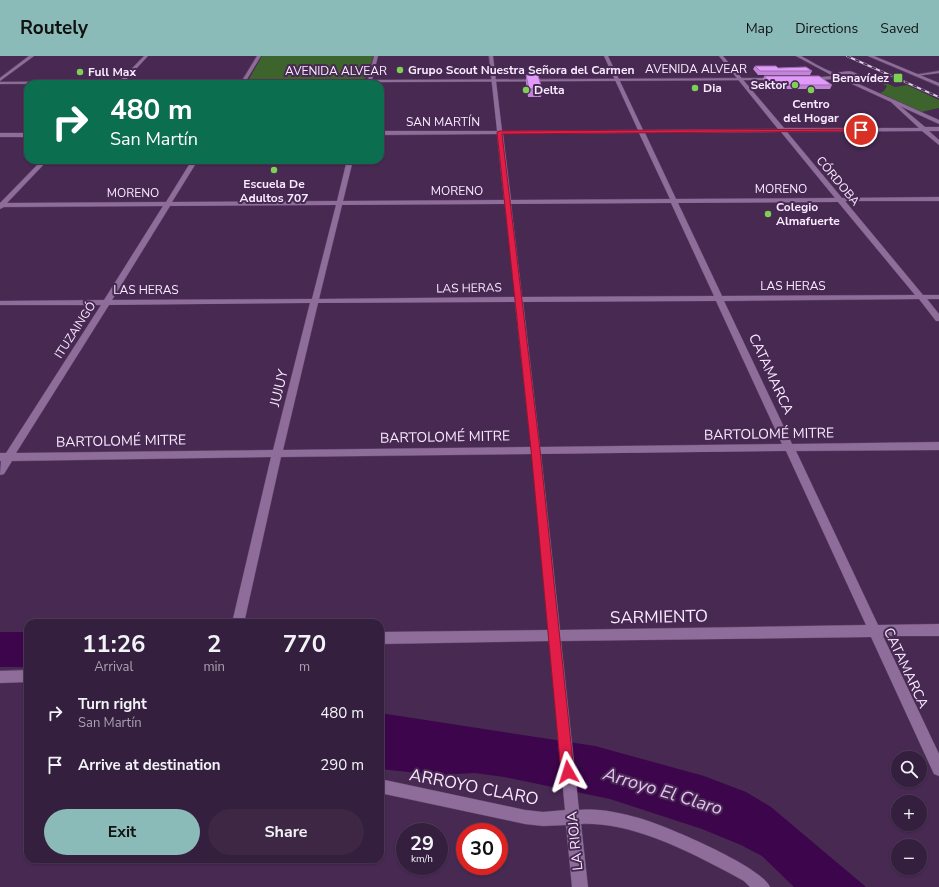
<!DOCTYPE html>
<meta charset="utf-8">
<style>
:root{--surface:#351f3e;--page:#3d2745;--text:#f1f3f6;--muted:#aaa2b0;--line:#4f3d58;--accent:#8bbbb9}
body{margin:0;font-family:"Nunito Sans",sans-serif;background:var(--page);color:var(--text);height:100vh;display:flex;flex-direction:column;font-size:15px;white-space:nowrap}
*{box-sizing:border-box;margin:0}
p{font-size:13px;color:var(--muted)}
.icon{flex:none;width:22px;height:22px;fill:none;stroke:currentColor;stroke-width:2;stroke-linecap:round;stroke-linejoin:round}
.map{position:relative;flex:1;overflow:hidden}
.sheet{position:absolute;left:24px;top:563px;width:360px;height:244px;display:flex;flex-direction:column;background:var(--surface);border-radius:12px;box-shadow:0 1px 3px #0004,0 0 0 1px var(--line)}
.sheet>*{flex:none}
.banner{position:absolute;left:24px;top:24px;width:360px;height:84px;border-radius:12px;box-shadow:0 1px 3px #0004,0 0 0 1px var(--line);background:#0b6e4f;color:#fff;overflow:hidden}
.controls{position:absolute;left:891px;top:695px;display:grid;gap:8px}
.controls a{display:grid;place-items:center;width:36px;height:36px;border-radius:50%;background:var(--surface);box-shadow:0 1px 3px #0004,0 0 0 1px var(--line);font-size:20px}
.speed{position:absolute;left:396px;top:767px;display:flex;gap:8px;font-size:20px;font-weight:700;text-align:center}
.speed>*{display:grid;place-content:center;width:52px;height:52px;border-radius:50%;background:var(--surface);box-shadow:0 1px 3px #0004,0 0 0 1px var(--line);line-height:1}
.speed small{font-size:10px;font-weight:400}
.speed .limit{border:6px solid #d22;background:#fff;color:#111}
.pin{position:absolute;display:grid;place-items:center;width:34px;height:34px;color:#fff;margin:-17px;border:2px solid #fff;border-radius:50%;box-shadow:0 1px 4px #0007}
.me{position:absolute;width:44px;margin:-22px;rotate:354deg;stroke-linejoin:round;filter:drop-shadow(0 0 3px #0008)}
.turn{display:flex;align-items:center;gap:14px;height:84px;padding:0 20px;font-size:18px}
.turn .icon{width:52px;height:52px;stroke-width:2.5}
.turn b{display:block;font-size:28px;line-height:34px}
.eta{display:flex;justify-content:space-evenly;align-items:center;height:68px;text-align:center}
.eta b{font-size:24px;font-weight:700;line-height:28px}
.primary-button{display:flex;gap:8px;margin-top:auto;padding:8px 20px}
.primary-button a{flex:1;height:46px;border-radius:24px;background:var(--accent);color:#111;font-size:16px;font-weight:700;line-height:46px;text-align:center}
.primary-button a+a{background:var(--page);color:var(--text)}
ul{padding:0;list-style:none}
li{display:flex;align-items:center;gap:12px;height:52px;padding:0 20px}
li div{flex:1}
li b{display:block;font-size:15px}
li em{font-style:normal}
header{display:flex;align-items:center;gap:24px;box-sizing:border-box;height:56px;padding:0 20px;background:var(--accent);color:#111}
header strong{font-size:19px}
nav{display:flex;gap:22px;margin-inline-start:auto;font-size:14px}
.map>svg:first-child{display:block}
.green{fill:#3d642c}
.water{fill:#3d054c}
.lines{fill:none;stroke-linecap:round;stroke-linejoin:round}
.minor-casing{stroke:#5e4466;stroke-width:1}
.tertiary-casing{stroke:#5e4466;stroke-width:1}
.secondary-casing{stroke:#5e4466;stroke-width:1}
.minor{fill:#8f6d9b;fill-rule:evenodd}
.tertiary{fill:#8f6d9b;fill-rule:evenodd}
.secondary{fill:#8f6d9b;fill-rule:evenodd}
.rail-casing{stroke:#ddcce4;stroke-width:2}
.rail{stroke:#472952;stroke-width:1.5;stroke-dasharray:4.5;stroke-linecap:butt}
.wall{fill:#c284d7}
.building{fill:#e199fa;stroke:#9e6baf}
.route{fill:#e11d48;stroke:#92132f}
.poi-dot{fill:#7cd155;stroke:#472952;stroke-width:1.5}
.labels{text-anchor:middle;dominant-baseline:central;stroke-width:4;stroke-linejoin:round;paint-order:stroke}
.far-street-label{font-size:12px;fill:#f9eaff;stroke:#472952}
.far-poi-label{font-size:12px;font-weight:bold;fill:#f9eaff;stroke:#472952;text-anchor:start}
.street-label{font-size:14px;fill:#f9eaff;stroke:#472952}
.near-street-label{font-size:17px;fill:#f9eaff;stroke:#472952}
.near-water-label{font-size:18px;font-style:italic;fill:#e4c1f0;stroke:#472952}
</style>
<header>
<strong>Routely</strong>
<nav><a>Map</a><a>Directions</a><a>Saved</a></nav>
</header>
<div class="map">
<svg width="939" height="831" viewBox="0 0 939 831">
<rect width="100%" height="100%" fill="#472952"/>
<path class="green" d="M262,0H373L367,21L364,23H249Z
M866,20H871L895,31L907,29L939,44V52L921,56L880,37L884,35L887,30Z"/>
<path class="water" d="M0,576H28V611H0Z
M380,657L595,690L704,720L746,736L771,751L866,831H794L762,800L741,789L702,773L610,743L504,721L475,717L437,719L380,713Z"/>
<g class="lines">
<g class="minor-casing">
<path id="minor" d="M29,0H34L0,25V22Z
M144,0H148L122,28H117Z
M257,0H261L244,28H240Z
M374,0H378L371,28H367Z
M489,0H493L502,75L638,74L604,0H608L643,74L778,73L719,0H723L784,72H919L891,46L893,44L925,71H939V75H929L939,84V89L922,75L787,76L842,142L939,141V145H845L923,239H939V243H927L939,258V265H936L919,243L724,245L792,388L939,386V394L796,395L878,569L939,568V580H883L939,698V720L934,718L871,581L561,585L579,754C600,752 620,757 639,762C664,769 761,810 770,831H750L744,825C698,800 634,765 581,768L588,831H572L566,769L543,770L525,768L380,737V723L525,754L543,756L565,754L549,585L380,588V576L548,574L532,398L281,401L244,567H232L271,401L12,405L4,418L0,419L1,405H0V397H6L101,249H0V245L104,244L163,150L4,151L0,153V147L42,104H48L7,147L166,146L192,104H198L172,146L337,145L347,104H353L343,145L504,144L497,78L380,79V75H497ZM781,76L835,142L676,143L645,77ZM639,77L670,143L511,144L503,78ZM838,146L915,239L722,240L678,147ZM671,147L714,240L522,241L511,148ZM505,148L515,241L319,243L342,149ZM336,149L312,243L112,244L170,150ZM716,245L782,388L540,391L523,246ZM515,246L531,391L283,394L318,247ZM310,247L273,394L16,397L109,249ZM786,395L866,569L560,574L541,398Z
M939,15V17L916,20L914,19Z
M0,77H28V81H0Z
M28,614V626L0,627V615Z"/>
</g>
<g class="tertiary-casing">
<path id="tertiary" d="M796,0H801C811,5 821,12 832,16C841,19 849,10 861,21L852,25L939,64V68L841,23L808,24L810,22L833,20ZM842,18H850L856,21H847L839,19Z
M776,22L778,24L0,28V26Z"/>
</g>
<g class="secondary-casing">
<path id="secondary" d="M868,0H874L939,27V30Z"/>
</g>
<use href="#minor" class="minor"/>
<use href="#tertiary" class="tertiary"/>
<use href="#secondary" class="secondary"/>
<g class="rail-casing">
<path id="rail" d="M847,0L939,41"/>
</g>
<use href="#rail" class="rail"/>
</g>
<path class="wall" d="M755,10L778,12L812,15L810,19H758L753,13Z
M526,19L542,33L541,41H528L526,27Z
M764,20L832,29L830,33H771L763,24Z"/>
<path class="building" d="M755,10H776L778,12L806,11L812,15H760Z
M526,19H538L542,33H529Z
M764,20H819L832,29H772Z"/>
<path class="route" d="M861,73L863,75L502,78L540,394L574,716L572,720L568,722L563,720L561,716L531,394L497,76L500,75Z"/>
<g class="poi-dot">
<circle cx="400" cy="14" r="4"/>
<circle cx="80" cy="16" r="4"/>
<rect x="893" y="17" width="10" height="10" rx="2"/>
<circle cx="795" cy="29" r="4"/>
<circle cx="695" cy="32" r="4"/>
<circle cx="526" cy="34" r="4"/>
<circle cx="811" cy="34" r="4"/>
<circle cx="274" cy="114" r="4"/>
<circle cx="768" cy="158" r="4"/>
</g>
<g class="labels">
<g class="far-street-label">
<text x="696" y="13">AVENIDA ALVEAR</text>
<text x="336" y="15">AVENIDA ALVEAR</text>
<text x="443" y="66">SAN MARTÍN</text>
<text transform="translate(838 125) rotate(50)">CÓRDOBA</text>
<text x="781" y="133">MORENO</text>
<text x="457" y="135">MORENO</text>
<text x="133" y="137">MORENO</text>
<text x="793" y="230">LAS HERAS</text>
<text transform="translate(469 232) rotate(-1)">LAS HERAS</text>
<text x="146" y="234">LAS HERAS</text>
<text transform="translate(75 274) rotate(-57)">ITUZAINGÓ</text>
</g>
<g class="far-poi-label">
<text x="408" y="14">Grupo Scout Nuestra Señora del Carmen</text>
<text x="88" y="16">Full Max</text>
<text x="889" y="22" text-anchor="end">Benavídez</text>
<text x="787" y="29" text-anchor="end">Sektor</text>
<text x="703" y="32">Dia</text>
<text x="534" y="34">Delta</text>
<text x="811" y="48" text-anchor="middle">Centro<tspan x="811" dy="14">del Hogar</tspan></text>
<text x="274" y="128" text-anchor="middle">Escuela De<tspan x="274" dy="14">Adultos 707</tspan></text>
<text x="776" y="151">Colegio<tspan x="776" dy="14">Almafuerte</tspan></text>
</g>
<g class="street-label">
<text transform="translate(771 318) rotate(65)">CATAMARCA</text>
<text transform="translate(279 332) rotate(-76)">JUJUY</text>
<text transform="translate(769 378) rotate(-1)">BARTOLOMÉ MITRE</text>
<text transform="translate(445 381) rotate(-1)">BARTOLOMÉ MITRE</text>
<text transform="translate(121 385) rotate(-1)">BARTOLOMÉ MITRE</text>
<text transform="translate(906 612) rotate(65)">CATAMARCA</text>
<text transform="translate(575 785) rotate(-96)">LA RIOJA</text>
</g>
<g class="near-street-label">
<text transform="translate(659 561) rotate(-1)">SARMIENTO</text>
<text transform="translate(474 731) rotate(11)">ARROYO CLARO</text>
</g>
<g class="near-water-label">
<text transform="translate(663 735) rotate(17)">Arroyo El Claro</text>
</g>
</g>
</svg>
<div class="controls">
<a><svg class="icon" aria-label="search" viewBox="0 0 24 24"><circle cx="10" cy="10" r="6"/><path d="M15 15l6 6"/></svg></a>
<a>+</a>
<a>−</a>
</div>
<div class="speed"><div>29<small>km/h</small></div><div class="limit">30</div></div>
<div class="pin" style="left:861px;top:74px;background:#d93025"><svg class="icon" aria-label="arrive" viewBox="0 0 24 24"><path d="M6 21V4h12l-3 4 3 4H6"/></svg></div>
<svg class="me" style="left:568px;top:716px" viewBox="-20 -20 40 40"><path d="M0-17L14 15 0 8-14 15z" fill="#e11d48" stroke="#fff" stroke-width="4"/></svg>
<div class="banner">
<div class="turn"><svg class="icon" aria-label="right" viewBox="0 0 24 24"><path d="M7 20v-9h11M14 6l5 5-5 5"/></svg><div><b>480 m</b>San Martín</div></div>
</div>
<section class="sheet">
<div class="eta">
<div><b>11:26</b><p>Arrival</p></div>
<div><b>2</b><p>min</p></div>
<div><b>770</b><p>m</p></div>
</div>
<ul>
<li><svg class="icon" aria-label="right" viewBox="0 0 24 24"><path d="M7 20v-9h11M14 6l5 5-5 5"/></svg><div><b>Turn right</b><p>San Martín</p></div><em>480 m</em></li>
<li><svg class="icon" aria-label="arrive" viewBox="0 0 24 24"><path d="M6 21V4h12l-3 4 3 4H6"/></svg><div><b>Arrive at destination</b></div><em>290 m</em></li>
</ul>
<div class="primary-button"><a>Exit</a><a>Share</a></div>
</section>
</div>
